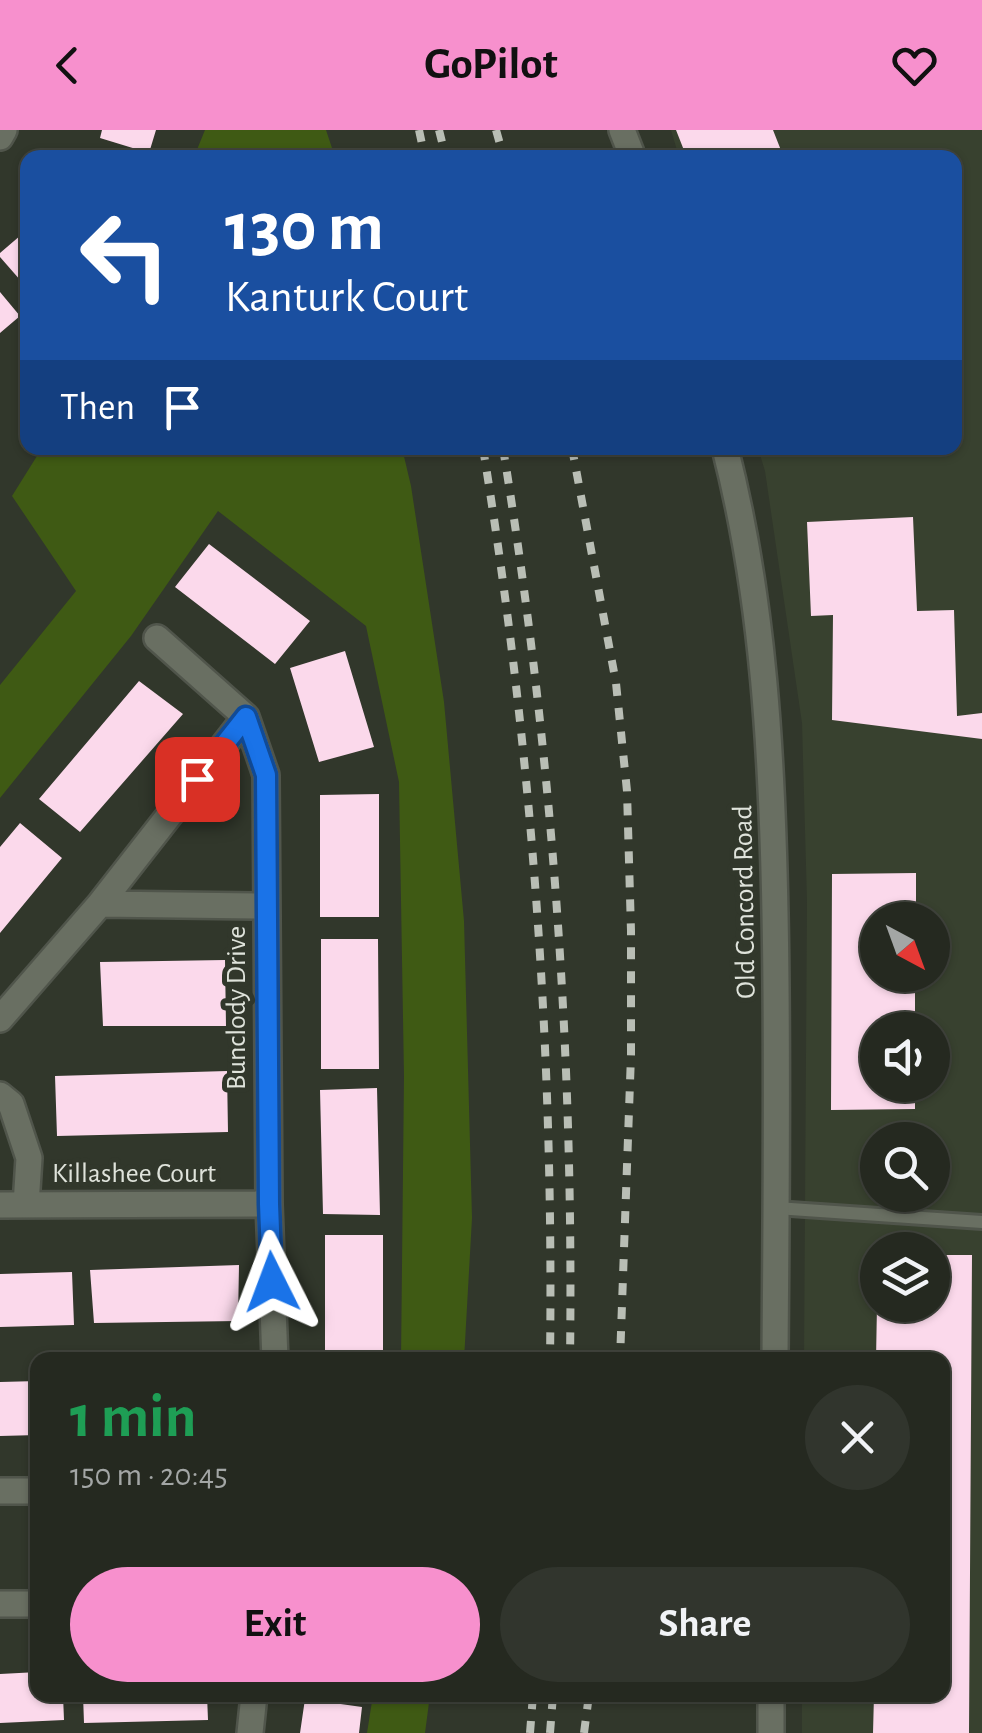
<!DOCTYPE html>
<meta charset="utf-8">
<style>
:root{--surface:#252920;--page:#31352d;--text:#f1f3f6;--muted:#a3a6a5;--line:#42453e;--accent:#f790cd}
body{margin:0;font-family:"Alegreya Sans",sans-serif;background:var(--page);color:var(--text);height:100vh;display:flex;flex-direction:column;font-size:38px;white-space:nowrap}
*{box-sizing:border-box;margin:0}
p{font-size:32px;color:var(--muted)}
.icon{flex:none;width:55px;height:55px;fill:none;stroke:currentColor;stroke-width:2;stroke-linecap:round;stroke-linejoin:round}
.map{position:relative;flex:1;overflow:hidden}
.details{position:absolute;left:30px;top:1222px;width:920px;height:350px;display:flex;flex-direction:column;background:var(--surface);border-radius:20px;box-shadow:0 2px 8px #0004,0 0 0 2px var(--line)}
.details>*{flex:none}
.top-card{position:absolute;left:20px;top:20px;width:942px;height:305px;border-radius:20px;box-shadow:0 2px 8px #0004,0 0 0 2px var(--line);background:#1a4fa0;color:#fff;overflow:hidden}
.needle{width:65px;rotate:139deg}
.controls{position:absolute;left:860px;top:772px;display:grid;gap:20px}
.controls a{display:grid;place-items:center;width:90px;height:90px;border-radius:50%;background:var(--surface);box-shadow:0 2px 8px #0004,0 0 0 2px var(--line);font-size:50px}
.pin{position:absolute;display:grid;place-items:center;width:85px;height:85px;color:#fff;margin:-42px;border-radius:20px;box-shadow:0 5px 15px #0006}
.me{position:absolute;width:110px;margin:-55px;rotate:357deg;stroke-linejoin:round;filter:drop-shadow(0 0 8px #0008)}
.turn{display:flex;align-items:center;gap:35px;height:210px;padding:0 40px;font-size:45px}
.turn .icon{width:130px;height:130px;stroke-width:2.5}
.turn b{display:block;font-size:70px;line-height:85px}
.then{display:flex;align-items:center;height:95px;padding:0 40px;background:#0003;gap:20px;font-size:38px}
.round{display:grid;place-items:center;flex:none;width:105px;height:105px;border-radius:52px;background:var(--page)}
.summary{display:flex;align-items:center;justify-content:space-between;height:170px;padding:0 40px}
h1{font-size:60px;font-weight:700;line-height:75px;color:#1e9e55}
.button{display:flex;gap:20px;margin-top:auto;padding:20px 40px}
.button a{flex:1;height:115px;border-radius:60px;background:var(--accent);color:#111;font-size:40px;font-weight:700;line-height:115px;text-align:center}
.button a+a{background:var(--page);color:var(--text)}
header{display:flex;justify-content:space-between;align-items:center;height:130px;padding:0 40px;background:var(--accent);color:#111;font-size:45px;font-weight:700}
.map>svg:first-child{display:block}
.built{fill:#38412f;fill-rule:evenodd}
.green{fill:#3f5a14}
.building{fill:#fbd9eb}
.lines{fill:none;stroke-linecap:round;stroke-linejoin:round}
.lane-casing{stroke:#50554b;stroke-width:18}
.street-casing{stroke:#50554b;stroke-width:30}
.lane{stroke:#696f62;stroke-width:12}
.street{stroke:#696f62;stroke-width:25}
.rail{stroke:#b9beb5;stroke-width:8;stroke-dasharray:12 12;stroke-linecap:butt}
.route-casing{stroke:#114b97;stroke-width:25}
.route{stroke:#1a73e8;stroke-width:18}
.labels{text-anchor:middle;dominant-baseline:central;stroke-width:10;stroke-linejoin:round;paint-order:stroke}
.street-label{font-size:28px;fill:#dfe3db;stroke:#31372b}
</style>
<header><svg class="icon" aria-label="back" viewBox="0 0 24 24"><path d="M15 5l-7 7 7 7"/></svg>GoPilot<svg class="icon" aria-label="heart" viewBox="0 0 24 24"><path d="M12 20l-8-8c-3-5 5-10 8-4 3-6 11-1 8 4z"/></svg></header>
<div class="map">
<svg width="982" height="1603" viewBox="0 0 982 1603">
<rect width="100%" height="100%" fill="#31372b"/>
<path class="built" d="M671,0H982V1603H802V1565H942V1230H804L807,771L802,593L765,341L758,318H955V28L679,27ZM878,790H932V845H878ZM878,900H932V955H878ZM878,1010H932V1065H878ZM878,1120H932V1175H878Z"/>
<path class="green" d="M205,0H326L335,27H194Z
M42,318H402L411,356L444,572L464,791L472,1088L464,1230H401L404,946L399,652L366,496L218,381L131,506L0,668V555L76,461L12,366Z
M373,1565H430L425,1603H367Z"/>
<path class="building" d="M102,0H156L149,23L100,8Z
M676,0H773L784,28H687Z
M28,99V159L0,127V123Z
M0,162L20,186L0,203Z
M913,387L917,481L954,480L957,586L982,583V609L832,590L833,485L811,486L807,392Z
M209,414L310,491L275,534L175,457Z
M345,521L374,617L319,632L290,538Z
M139,551L183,584L80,702L39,669Z
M379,664V787H320V665Z
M20,693L62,728L0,803V717Z
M916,743V790H878V845H915V900H878V955H915V979L831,980L832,744Z
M321,809H378L379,939H321Z
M225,830L226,896H103L100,832Z
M227,941L228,1002L57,1006L55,946Z
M377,958L380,1085L323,1084L320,960Z
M325,1105H383V1230H325Z
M932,1125H972L969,1603H873L874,1565H942V1230H876L877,1175H932Z
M239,1135L238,1191L94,1193L90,1140Z
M72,1142L74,1195L0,1197V1144Z
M38,1251V1305L0,1306V1252Z
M38,1542V1565H63L64,1590L0,1593V1544Z
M83,1565H207L208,1590L84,1593Z
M305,1569L362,1577L359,1603H300Z"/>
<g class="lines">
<g class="lane-casing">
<path id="lane" d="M776,1078L982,1092"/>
</g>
<g class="street-casing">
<path id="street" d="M622,0L633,28
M0,7L4,0
M725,318C764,470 772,626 775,783C778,932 776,1081 775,1230
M157,508L246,587L266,645L269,1074L275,1230
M100,774L266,776
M0,889L100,774L246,587
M0,965L11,974L29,1028L26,1075
M0,1075L269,1074
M0,1361H38
M0,1474H38
M250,1603L254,1565
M771,1603V1565"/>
</g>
<use href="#lane" class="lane"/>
<use href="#street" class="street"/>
<path class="rail" d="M419,0L425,28
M439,0L446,28
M496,0L504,28
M483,318C532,619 554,924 550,1230
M503,318C552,619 574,924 570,1230
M572,318L616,553L627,661L631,801V925L620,1230
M530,1603L533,1565
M550,1603L553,1565
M584,1603L589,1565"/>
</g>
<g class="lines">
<g class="route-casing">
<path id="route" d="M197,649L246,587L266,645L269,1074L272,1152"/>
</g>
<use href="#route" class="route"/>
</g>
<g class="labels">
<g class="street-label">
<text transform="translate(745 772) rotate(-91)">Old Concord Road</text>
<text transform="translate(237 878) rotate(-90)">Bunclody Drive</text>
<text x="134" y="1044">Killashee Court</text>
</g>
</g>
</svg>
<div class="controls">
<a><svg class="needle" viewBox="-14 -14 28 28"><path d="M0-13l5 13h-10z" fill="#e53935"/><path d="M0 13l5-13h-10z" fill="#a3a6a5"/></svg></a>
<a><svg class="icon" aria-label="sound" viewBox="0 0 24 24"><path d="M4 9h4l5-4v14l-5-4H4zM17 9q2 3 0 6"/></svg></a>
<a><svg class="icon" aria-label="search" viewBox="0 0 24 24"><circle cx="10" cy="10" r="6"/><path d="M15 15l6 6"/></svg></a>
<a><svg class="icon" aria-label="layers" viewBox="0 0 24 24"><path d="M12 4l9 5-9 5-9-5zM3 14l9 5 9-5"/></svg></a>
</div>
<div class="pin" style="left:197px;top:649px;background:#d93025"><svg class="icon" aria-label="arrive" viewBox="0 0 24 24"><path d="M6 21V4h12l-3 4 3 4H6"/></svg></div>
<svg class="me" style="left:272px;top:1152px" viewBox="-20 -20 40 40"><path d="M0-17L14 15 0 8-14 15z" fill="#1a73e8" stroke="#fff" stroke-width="4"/></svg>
<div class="top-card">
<div class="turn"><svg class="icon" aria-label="left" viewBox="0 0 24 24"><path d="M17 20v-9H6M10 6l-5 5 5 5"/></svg><div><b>130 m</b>Kanturk Court</div></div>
<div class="then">Then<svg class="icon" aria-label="arrive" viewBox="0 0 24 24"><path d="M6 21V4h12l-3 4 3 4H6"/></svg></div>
</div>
<section class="details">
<div class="summary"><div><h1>1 min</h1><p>150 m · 20:45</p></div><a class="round"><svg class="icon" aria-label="close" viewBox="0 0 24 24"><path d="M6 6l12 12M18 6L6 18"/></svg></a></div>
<div class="button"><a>Exit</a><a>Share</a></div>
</section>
</div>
